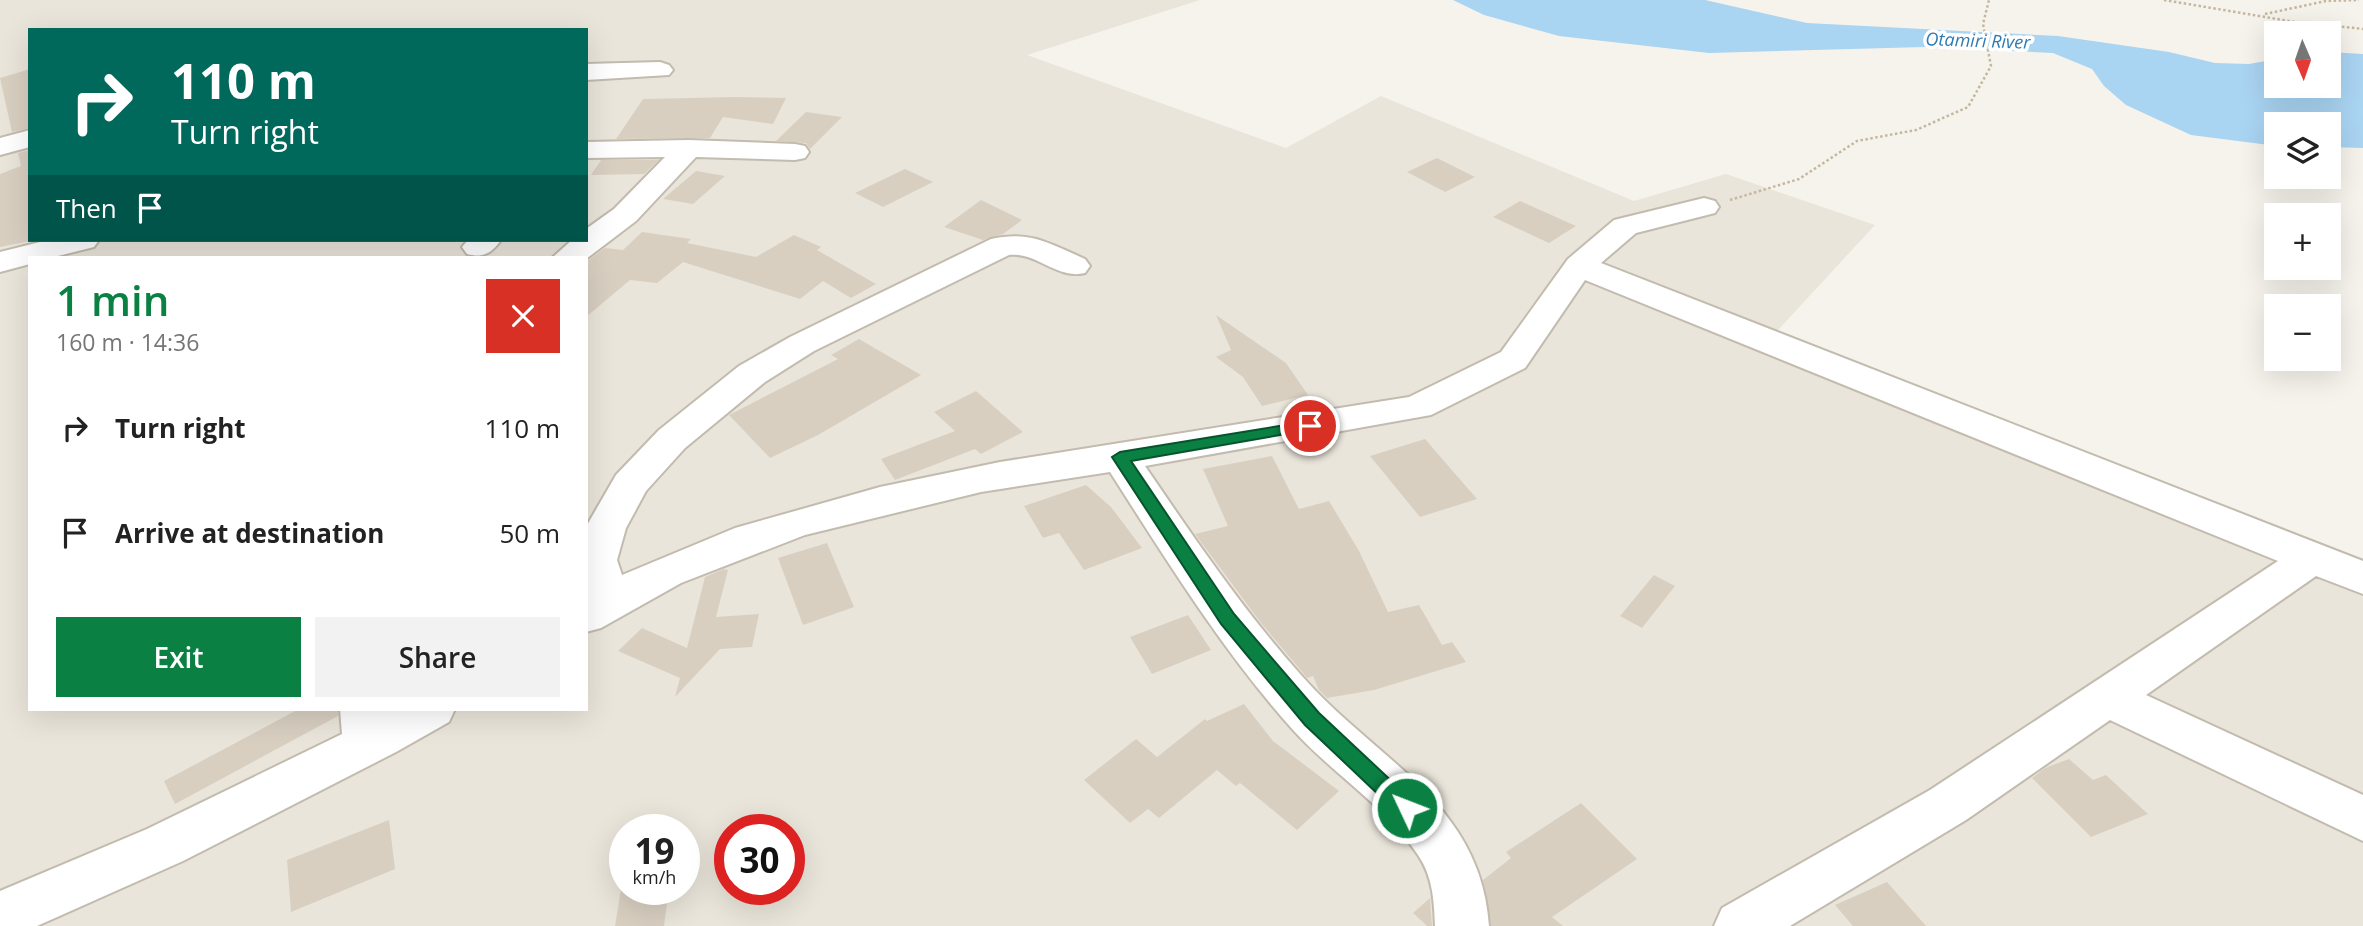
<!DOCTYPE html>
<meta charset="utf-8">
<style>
:root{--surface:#fff;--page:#f2f2f2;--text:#222;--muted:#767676;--accent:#0b8043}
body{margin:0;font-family:"Open Sans",sans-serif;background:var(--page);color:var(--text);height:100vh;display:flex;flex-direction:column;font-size:26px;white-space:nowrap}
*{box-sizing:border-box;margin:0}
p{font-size:23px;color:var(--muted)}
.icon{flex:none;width:38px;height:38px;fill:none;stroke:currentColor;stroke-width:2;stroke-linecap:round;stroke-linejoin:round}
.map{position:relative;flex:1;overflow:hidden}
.side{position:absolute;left:28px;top:256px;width:560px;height:455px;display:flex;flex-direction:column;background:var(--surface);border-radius:0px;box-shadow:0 7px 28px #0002}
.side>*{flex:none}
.top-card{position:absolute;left:28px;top:28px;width:560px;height:214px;border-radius:0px;box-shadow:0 7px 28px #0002;background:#00695c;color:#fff;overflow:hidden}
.needle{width:46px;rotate:178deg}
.controls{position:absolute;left:2264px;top:21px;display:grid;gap:14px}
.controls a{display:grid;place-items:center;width:77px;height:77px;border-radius:0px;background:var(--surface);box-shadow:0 7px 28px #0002;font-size:35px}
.speed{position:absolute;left:609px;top:814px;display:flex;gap:14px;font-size:35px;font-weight:700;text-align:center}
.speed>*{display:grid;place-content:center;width:91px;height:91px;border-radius:50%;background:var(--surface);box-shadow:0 7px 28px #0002;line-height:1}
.speed small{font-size:18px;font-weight:400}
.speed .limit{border:10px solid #d22;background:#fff;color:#111}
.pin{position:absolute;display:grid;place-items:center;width:60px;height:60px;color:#fff;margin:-30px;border:4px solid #fff;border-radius:50%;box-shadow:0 2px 7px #0007}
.me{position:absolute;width:77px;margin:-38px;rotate:313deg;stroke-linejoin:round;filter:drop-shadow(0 0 5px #0008)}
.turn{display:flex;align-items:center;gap:24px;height:147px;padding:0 28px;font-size:32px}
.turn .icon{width:91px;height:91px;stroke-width:2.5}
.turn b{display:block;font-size:49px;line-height:60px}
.then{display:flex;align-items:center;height:66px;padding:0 28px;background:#0003;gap:14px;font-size:26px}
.round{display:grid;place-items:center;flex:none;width:74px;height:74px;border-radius:0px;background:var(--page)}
.head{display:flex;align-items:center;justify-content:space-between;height:119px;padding:0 28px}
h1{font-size:42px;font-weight:600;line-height:52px;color:var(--accent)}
.cta{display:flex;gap:14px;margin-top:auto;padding:14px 28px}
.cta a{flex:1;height:80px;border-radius:0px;background:var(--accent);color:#fff;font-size:28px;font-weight:600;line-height:80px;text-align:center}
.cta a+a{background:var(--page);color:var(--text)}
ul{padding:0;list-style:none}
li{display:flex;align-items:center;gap:21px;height:105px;padding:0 28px}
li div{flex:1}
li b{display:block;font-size:26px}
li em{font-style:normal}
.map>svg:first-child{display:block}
.residential{fill:#eae5da;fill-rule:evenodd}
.water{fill:#a9d4f2}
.building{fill:#d8cfc1}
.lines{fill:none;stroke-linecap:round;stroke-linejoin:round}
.minor-casing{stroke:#c2bbae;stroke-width:4}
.path{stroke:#c4b79f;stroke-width:2.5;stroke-dasharray:2.5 2.5;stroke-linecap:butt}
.minor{fill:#fff;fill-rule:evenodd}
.route{fill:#0b8043;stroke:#07532c;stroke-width:2}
.labels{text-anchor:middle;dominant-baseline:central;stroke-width:7;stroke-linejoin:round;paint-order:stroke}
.far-water-label{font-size:18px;font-style:italic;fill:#2e7ab2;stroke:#fff}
</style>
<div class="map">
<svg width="2363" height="926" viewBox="0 0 2363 926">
<rect width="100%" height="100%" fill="#f6f3ec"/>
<path class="residential" d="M0,0H1200L1027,55L1286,148L1381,96L1634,201L1726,174L1875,225L1777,331L2363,559V926H0ZM30,30H586V240H30ZM30,257H586V709H30ZM625,830H684V889H625ZM730,830H789V889H730Z"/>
<path class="water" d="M1453,0H1705L1807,23L2058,36L2169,52L2215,63L2249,64L2277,59V86H2329V52L2363,54V148L2329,147V124H2277V146L2191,135L2126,105L2104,86L2092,69L2053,53L1924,47L1709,53L1559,36L1484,15Z"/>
<path class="building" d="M30,69V128L12,132L0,78Z
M734,97L786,98L773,124L723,117L710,138L616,139L643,99Z
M806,112L842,117L810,149L806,143L776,141Z
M30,150V241L0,247V174L21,166L18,153Z
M1437,158L1475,177L1445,192L1407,172Z
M601,160H659L644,174L591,175Z
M905,169L933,182L883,207L855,193Z
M696,171L725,176L693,204L663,199Z
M981,200L1022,220L1003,234L983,240L944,227Z
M1520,201L1576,226L1549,243L1493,217Z
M642,232L691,239L687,243L756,257L794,235L821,247L817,250L876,284L851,298L823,281L800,299L683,262L657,283L630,280L586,317V262L605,248L623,250Z
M1216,315L1286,363L1308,395L1262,406L1243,377L1216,357L1231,350Z
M859,339L921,375L818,435L770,458L729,415L838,359L831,355Z
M976,391L1023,432L981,454L975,449L895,480L881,459L955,431L934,412Z
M1425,439L1477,499L1420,517L1370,456Z
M1272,456L1299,509L1329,501L1359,551L1388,612L1419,605L1442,645L1452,642L1466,662L1374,690L1327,698L1319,690L1313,676L1307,678L1303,673L1261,623L1195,534L1228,526L1203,469Z
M1086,485L1111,507L1142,548L1084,570L1059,533L1043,538L1024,506Z
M827,543L854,607L803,625L778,558Z
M724,569L728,570L716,617L759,614L752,647L720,649L675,697L680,678L618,651L642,628L687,648L705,577Z
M1654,575L1675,586L1642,628L1620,616Z
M1188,615L1211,650L1152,674L1130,637Z
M1244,704L1273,741L1339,791L1297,830L1240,783L1236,786L1217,770L1159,818L1148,809L1130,823L1084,780L1136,739L1157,757L1205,719L1207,721Z
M299,709H338V716L175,804L164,781Z
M2069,759L2093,780L2106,775L2148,814L2091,837L2032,778L2045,768Z
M1581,803L1637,859L1552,917L1563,926H1491L1483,880L1511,858L1506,852Z
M389,820L395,869L291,912L287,860Z
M1887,882L1926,926H1853L1835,905Z
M621,889H669L664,926H615Z
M1430,898L1432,926H1427L1413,913Z"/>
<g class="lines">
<g class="minor-casing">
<path id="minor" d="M660,62L669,65L673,70L669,75L586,80V64Z
M30,130V147L0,155V138Z
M689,140L795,144L805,146L809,152L805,158L795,160L696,157L636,221L586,259L553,257L572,240H586V229L614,209L665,157L586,158V142Z
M1704,198L1715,201L1719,207L1715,213L1636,233L1601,263L2363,561V594L2316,576L2146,695L2363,795V841L2110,720L1966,820L1790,926H1714L1722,908L1930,790L2278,561L1585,280L1525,368L1431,415L1145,466C1194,538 1243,610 1301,675C1374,759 1481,802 1489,926H1435C1434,901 1433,877 1418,855C1386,806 1333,774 1294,731C1223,652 1167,561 1110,472L981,492L805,535L681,583L601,628L586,632V527L616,475L659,430L739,366L790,337L991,239C1030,230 1051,244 1085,259L1090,266L1085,273C1057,280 1037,252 1009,255L814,351L765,382L685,448L646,491L626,528L617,560L622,575L735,528L880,487L1000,462L1409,397L1501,352L1568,259L1614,220Z
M48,240H99L94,247L54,257H30V264L0,272V252Z
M468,240H501C491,254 483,258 467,254L462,247Z
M340,709H455L449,722L396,752L183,861L37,926H0V891L147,829L342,734Z"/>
</g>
<path class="path" d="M2164,0L2295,22L2363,29
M2265,14L2326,1L2359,0
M1730,200L1799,179L1857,141L1916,130L1968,107L1991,66L1983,24L1989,0"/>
<use href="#minor" class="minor"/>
</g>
<path class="route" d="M1310,421L1315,422V429L1131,461L1234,614L1319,713L1414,802L1417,808L1414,815L1407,817L1400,815L1305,725L1221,624L1112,457L1120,452Z"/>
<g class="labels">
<g class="far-water-label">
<text transform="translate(1978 40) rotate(2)">Otamiri River</text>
</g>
</g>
</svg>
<div class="controls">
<a><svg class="needle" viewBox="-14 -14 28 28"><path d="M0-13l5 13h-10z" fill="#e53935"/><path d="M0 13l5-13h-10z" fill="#767676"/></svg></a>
<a><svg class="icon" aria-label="layers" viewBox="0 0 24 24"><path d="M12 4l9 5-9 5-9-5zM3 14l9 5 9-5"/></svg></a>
<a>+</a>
<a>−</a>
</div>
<div class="speed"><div>19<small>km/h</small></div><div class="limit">30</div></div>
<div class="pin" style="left:1310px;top:426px;background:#d93025"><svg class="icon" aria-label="arrive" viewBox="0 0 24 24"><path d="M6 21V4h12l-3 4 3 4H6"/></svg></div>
<svg class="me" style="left:1407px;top:808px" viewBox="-20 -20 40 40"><circle r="17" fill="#0b8043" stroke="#fff" stroke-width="3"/><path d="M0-11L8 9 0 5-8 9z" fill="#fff"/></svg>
<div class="top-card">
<div class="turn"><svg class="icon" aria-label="right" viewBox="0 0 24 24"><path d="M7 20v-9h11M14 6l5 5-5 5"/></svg><div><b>110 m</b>Turn right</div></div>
<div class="then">Then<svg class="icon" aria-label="arrive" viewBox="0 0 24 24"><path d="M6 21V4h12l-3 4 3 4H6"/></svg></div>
</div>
<section class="side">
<div class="head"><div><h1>1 min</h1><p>160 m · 14:36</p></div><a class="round" style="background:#d93025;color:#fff"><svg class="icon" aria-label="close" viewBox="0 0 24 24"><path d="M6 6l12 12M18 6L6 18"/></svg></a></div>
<ul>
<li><svg class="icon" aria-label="right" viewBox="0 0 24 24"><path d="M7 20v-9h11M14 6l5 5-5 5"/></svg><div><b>Turn right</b></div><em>110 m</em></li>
<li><svg class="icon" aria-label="arrive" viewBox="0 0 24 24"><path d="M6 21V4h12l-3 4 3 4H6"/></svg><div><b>Arrive at destination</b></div><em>50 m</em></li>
</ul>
<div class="cta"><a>Exit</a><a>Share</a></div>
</section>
</div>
